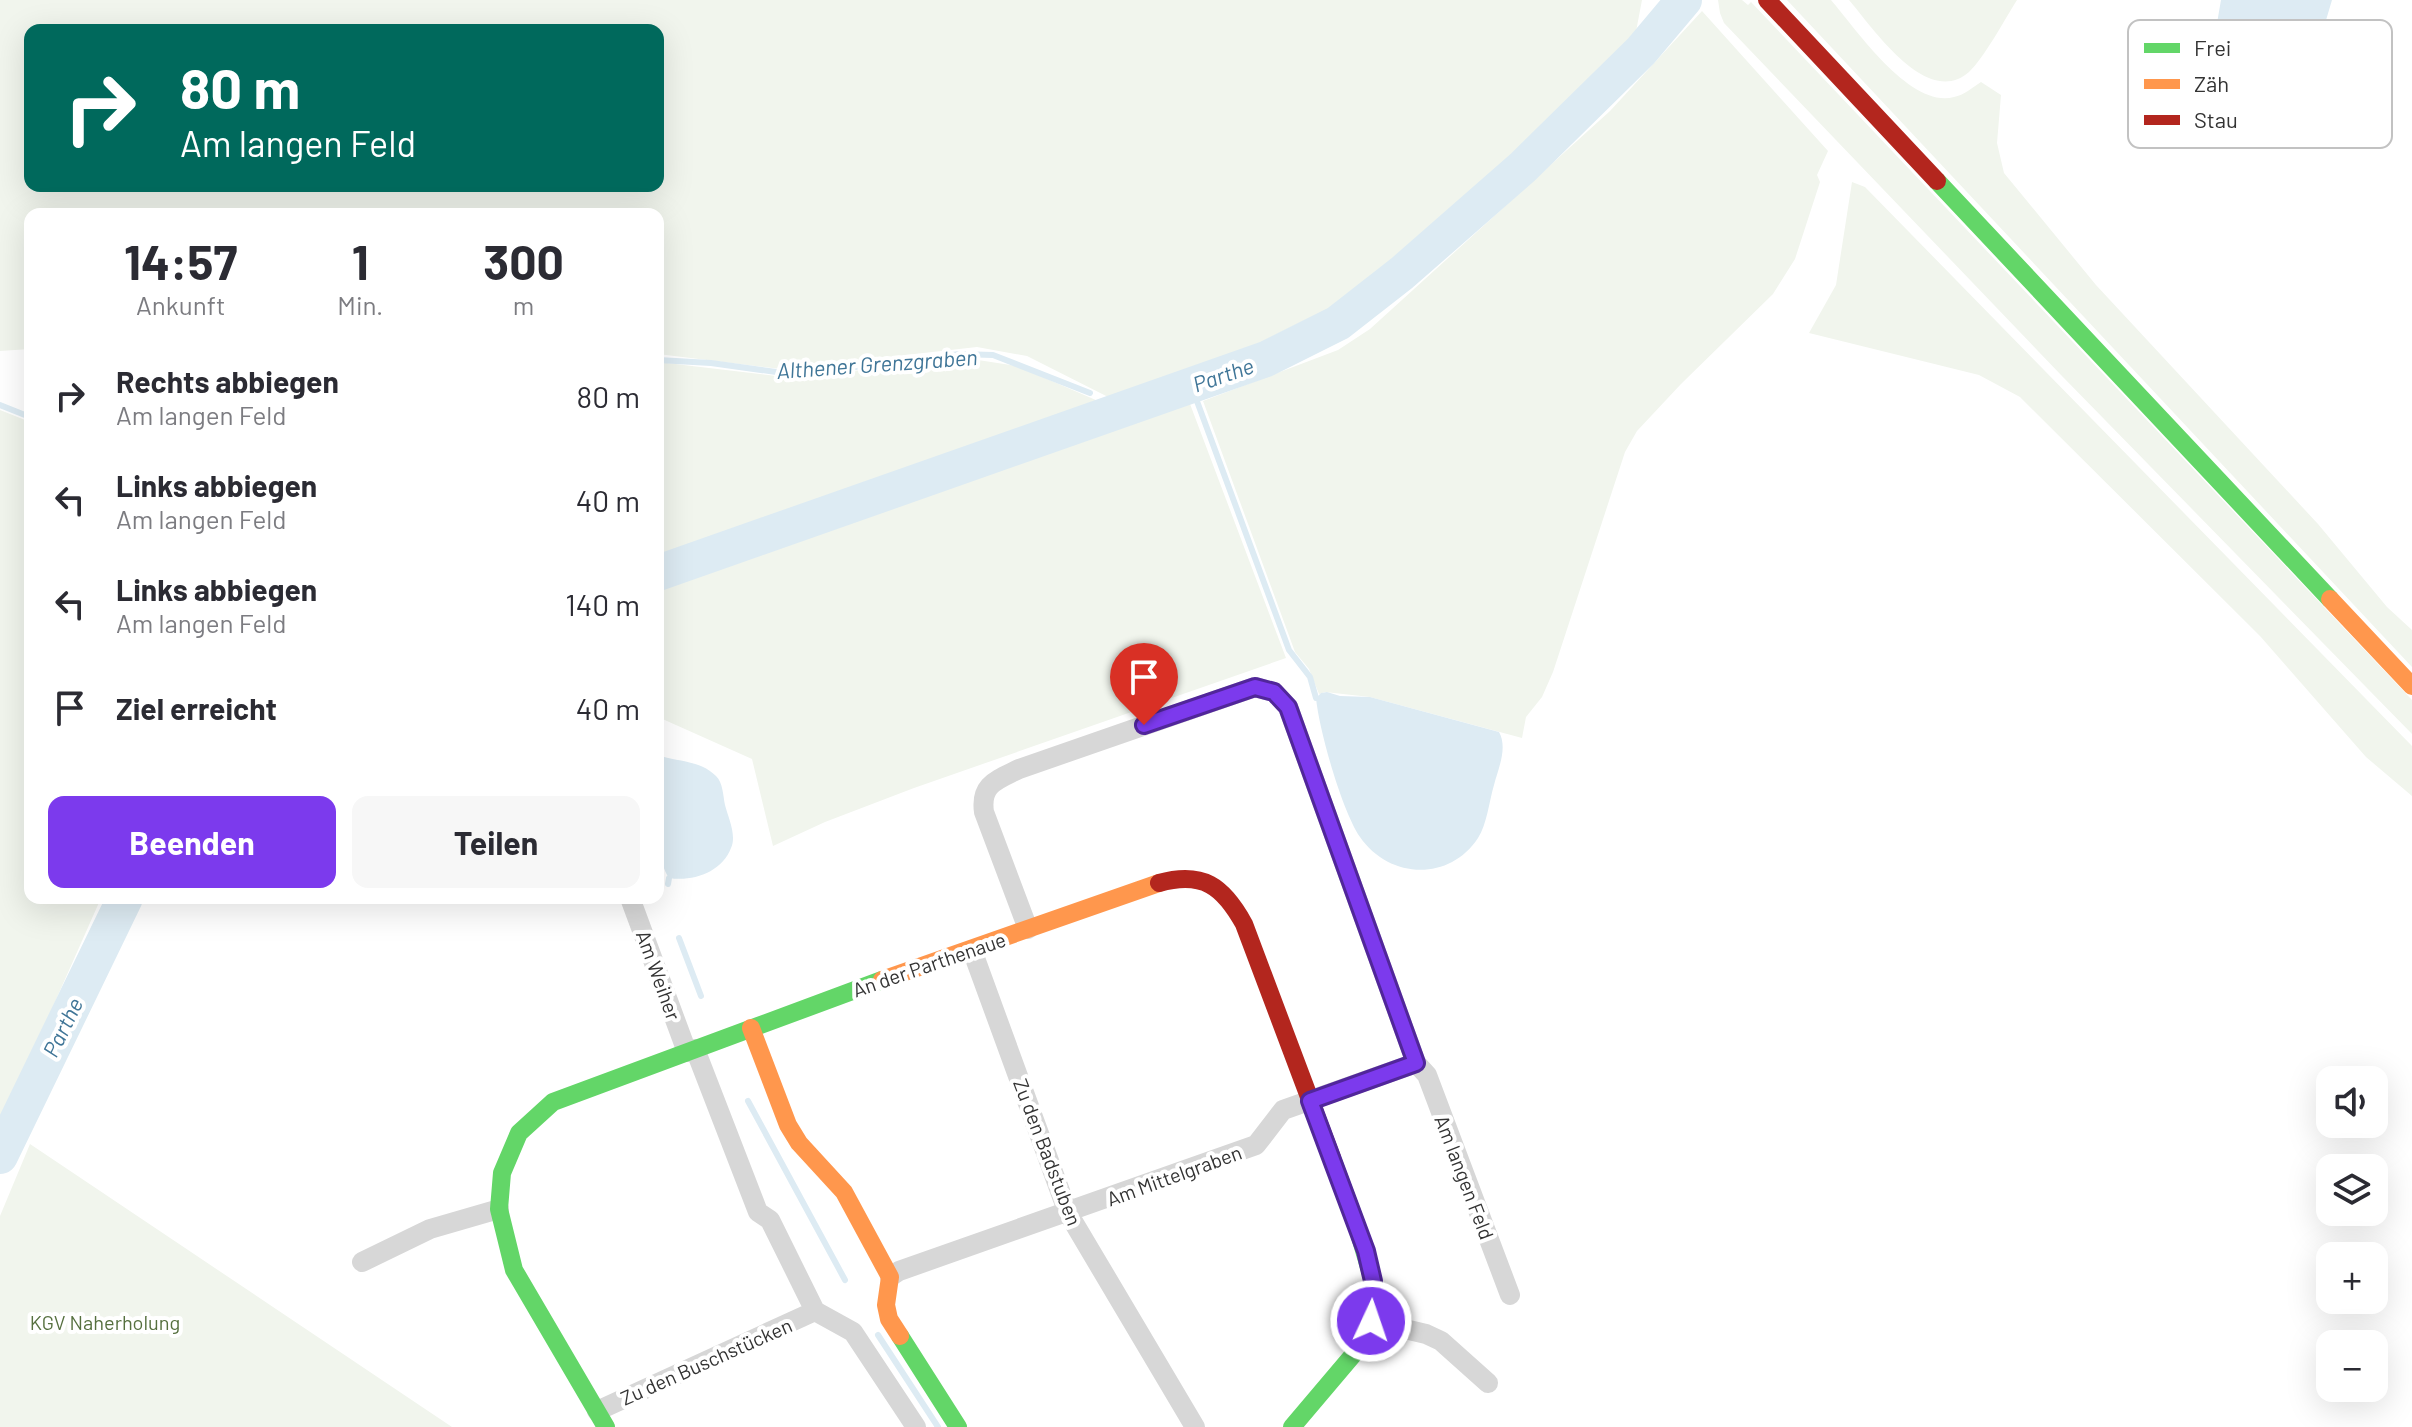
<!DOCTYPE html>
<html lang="de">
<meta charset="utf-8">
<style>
:root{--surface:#fff;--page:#f7f7f7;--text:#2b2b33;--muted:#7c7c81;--accent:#7c3aed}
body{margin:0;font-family:Barlow,sans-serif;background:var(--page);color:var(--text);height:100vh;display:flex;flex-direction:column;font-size:30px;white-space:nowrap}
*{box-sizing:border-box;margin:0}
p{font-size:26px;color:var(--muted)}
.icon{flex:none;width:44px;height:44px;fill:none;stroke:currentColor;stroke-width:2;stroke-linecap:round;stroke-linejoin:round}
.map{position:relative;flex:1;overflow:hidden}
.sheet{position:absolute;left:24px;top:208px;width:640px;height:696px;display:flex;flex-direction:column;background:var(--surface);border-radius:16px;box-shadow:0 8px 32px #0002}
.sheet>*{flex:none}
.top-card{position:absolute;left:24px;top:24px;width:640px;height:168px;border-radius:16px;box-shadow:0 8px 32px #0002;background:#00695c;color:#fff;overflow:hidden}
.controls{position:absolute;left:2316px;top:1066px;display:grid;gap:16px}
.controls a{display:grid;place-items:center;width:72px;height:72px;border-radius:16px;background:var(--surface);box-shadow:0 8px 32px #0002;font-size:40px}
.pin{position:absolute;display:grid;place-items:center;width:68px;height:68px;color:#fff;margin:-82px -34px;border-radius:50% 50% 50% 0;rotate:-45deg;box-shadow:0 0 8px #0007}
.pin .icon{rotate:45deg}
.me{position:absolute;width:88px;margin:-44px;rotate:3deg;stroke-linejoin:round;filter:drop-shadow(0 0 6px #0008)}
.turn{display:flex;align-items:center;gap:28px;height:168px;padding:0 24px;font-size:36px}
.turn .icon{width:104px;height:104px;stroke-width:2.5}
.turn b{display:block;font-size:56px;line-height:68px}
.eta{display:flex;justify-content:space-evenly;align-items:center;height:136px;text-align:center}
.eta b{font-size:48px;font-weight:700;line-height:56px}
.button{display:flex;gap:16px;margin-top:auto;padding:16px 24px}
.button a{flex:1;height:92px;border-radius:16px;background:var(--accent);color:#fff;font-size:32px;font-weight:700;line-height:92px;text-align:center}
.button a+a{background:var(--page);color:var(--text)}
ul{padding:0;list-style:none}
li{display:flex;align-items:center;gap:24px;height:104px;padding:0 24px}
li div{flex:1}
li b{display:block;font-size:30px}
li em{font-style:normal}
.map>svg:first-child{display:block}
.green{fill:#f1f5ed;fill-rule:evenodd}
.water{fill:#ddebf3}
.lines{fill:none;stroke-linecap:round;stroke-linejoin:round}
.stream{stroke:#ddebf3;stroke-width:6}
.river{stroke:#ddebf3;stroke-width:36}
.street{stroke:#d7d7d7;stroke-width:20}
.fast{stroke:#63d668;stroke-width:18}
.slow{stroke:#ff974d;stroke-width:18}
.jam{stroke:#b3261e;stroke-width:18}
.route-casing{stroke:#51269a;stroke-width:20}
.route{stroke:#7c3aed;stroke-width:14}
.labels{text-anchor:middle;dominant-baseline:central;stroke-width:8;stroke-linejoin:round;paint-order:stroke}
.street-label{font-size:20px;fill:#333;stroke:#fff}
.park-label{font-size:20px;fill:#56703f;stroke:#fff}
.water-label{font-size:22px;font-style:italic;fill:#3f7597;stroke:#fff}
.key{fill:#fff;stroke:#c2c2c2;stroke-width:2}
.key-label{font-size:22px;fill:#333}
</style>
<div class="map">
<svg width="2412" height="1427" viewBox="0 0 2412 1427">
<rect width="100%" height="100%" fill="#fff"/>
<path class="green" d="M0,0H1642L1634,42L1545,136L1415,253L1331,321L1120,403L1027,356L977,347L781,369L658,354V214H30V349L0,351ZM658,30V186H30V30Z
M1718,0H1742L1748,5L1751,2L2412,700V734L2061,375L1724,23L1720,13Z
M1787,0H1831C1856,29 1910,109 1954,97C1964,95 1972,88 1981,82L2001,95L1997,143L2004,173L2096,285L2318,524L2387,607L2412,630V667Z
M1849,0H2017C2005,19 1984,58 1969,72C1927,109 1873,28 1849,0Z
M1702,11L1828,151L1817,175L1820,182L1795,259L1773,294L1681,384L1637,431L1625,452L1553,672L1542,697L1526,717L1522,738L1370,697L1325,692L1319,694L1309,669L1295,652L1203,401L1338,350L1370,329L1610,111Z
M1852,182L1865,187L2412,746V796L2366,757L2260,636L2020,397L1979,375L1809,333L1836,285Z
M965,358L1017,366L1112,407L658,564V362L793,378Z
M1187,396L1286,658L914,788L825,822L773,846L752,759L658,717V584Z
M0,410L30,422V898H101L0,1126Z
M30,1144L452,1427H0V1216Z"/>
<path class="water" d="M2221,0H2332L2321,37L2298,85L2220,67L2216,29Z
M1327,692L1340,696L1370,697L1499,732C1508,748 1498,769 1494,785C1489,802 1487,824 1478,838C1449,882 1389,879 1360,837C1342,811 1319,730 1316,698L1321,693Z
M658,755C677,762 700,760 716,776C723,783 723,795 725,805C728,817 737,835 731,848C722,872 693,882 669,878C652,854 658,785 658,755Z"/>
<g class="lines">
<path class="stream" d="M658,360L711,363L783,373L902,363L959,354L993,355L1090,393
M1191,385L1289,650L1310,677L1316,698
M1113,402L1126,408
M0,405L30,417
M668,884L669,878
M679,938L701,996
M748,1101L845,1280
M878,1335L938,1427"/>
<path class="river" d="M658,573L1266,359L1338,323L1402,273L1523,167L1641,51L1684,0
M0,1156L125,898"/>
<path class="street" d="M630,898L687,1052
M972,950L1068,1213L1195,1427
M695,1049L758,1212L770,1220L815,1311L853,1332L916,1427
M1416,1063L1427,1075L1510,1295
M362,1262L430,1229L499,1209
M890,1277L899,1271L1256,1145L1283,1110L1416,1063L1288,707L1274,692L1255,687L1019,769C997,780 980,784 984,812L1028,929
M1371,1321L1426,1334L1441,1341L1488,1383
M597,1411L815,1311"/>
<path class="fast" d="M1937,181L2330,599
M900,1336L958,1427
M606,1427L514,1270L499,1209L502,1173L519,1133L553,1102L882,980
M1292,1427L1364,1342L1371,1321L1373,1281L1356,1223L1332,1158"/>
<path class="slow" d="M2330,599L2412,686
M882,980L1159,883
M751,1028L788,1125L799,1143L844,1192L890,1277L886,1305L889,1319L900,1336"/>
<path class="jam" d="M1767,0L1937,181
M1159,883C1203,871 1223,886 1244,924L1332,1158"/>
</g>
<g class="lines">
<g class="route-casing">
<path id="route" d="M1144,725L1255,687L1274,692L1288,707L1416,1063L1310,1101L1366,1251L1373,1281L1371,1321"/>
</g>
<use href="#route" class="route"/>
</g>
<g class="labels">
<g class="street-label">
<text transform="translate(929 964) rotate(-19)">An der Parthenaue</text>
<text transform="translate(659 975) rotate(70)">Am Weiher</text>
<text transform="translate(1048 1152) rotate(69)">Zu den Badstuben</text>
<text transform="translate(1174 1175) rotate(-20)">Am Mittelgraben</text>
<text transform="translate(1465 1177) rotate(69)">Am langen Feld</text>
<text transform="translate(706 1361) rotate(-24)">Zu den Buschstücken</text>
</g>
<g class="park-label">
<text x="105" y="1322">KGV Naherholung</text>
</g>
<g class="water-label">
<text transform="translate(877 363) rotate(-4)">Althener Grenzgraben</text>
<text transform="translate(1223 374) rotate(-19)">Parthe</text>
<text transform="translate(62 1027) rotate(-64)">Parthe</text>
</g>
</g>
<rect x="2128" y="20" width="264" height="128" rx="12" class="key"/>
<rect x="2144" y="43" width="36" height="10" fill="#63d668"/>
<rect x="2144" y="79" width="36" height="10" fill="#ff974d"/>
<rect x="2144" y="115" width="36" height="10" fill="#b3261e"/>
<g class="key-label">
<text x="2194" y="56">Frei</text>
<text x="2194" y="92">Zäh</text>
<text x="2194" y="128">Stau</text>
</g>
</svg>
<div class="controls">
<a><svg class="icon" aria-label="sound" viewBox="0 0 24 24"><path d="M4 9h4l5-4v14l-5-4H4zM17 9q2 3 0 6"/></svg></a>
<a><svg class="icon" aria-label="layers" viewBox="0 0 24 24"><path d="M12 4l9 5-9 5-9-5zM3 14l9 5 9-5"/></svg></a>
<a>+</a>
<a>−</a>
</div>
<div class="pin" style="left:1144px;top:725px;background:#d93025"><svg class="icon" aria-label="arrive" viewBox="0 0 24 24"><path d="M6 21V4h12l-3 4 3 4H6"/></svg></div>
<svg class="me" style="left:1371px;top:1321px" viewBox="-20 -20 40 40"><circle r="17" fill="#7c3aed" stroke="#fff" stroke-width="3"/><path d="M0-11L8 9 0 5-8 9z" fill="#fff"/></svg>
<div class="top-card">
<div class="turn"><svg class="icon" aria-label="right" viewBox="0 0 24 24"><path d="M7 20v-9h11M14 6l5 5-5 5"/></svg><div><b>80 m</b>Am langen Feld</div></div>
</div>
<section class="sheet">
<div class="eta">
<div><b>14:57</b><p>Ankunft</p></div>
<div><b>1</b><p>Min.</p></div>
<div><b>300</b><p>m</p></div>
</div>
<ul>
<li><svg class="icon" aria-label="right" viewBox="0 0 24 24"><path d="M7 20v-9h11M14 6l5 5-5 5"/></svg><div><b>Rechts abbiegen</b><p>Am langen Feld</p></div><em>80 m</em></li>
<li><svg class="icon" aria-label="left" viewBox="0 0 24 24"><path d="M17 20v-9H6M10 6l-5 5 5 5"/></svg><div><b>Links abbiegen</b><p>Am langen Feld</p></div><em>40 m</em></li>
<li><svg class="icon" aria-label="left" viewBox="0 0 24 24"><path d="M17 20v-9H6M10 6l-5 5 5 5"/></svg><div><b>Links abbiegen</b><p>Am langen Feld</p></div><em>140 m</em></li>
<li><svg class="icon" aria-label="arrive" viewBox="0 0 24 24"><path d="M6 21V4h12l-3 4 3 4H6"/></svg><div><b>Ziel erreicht</b></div><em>40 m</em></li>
</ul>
<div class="button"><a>Beenden</a><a>Teilen</a></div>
</section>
</div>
